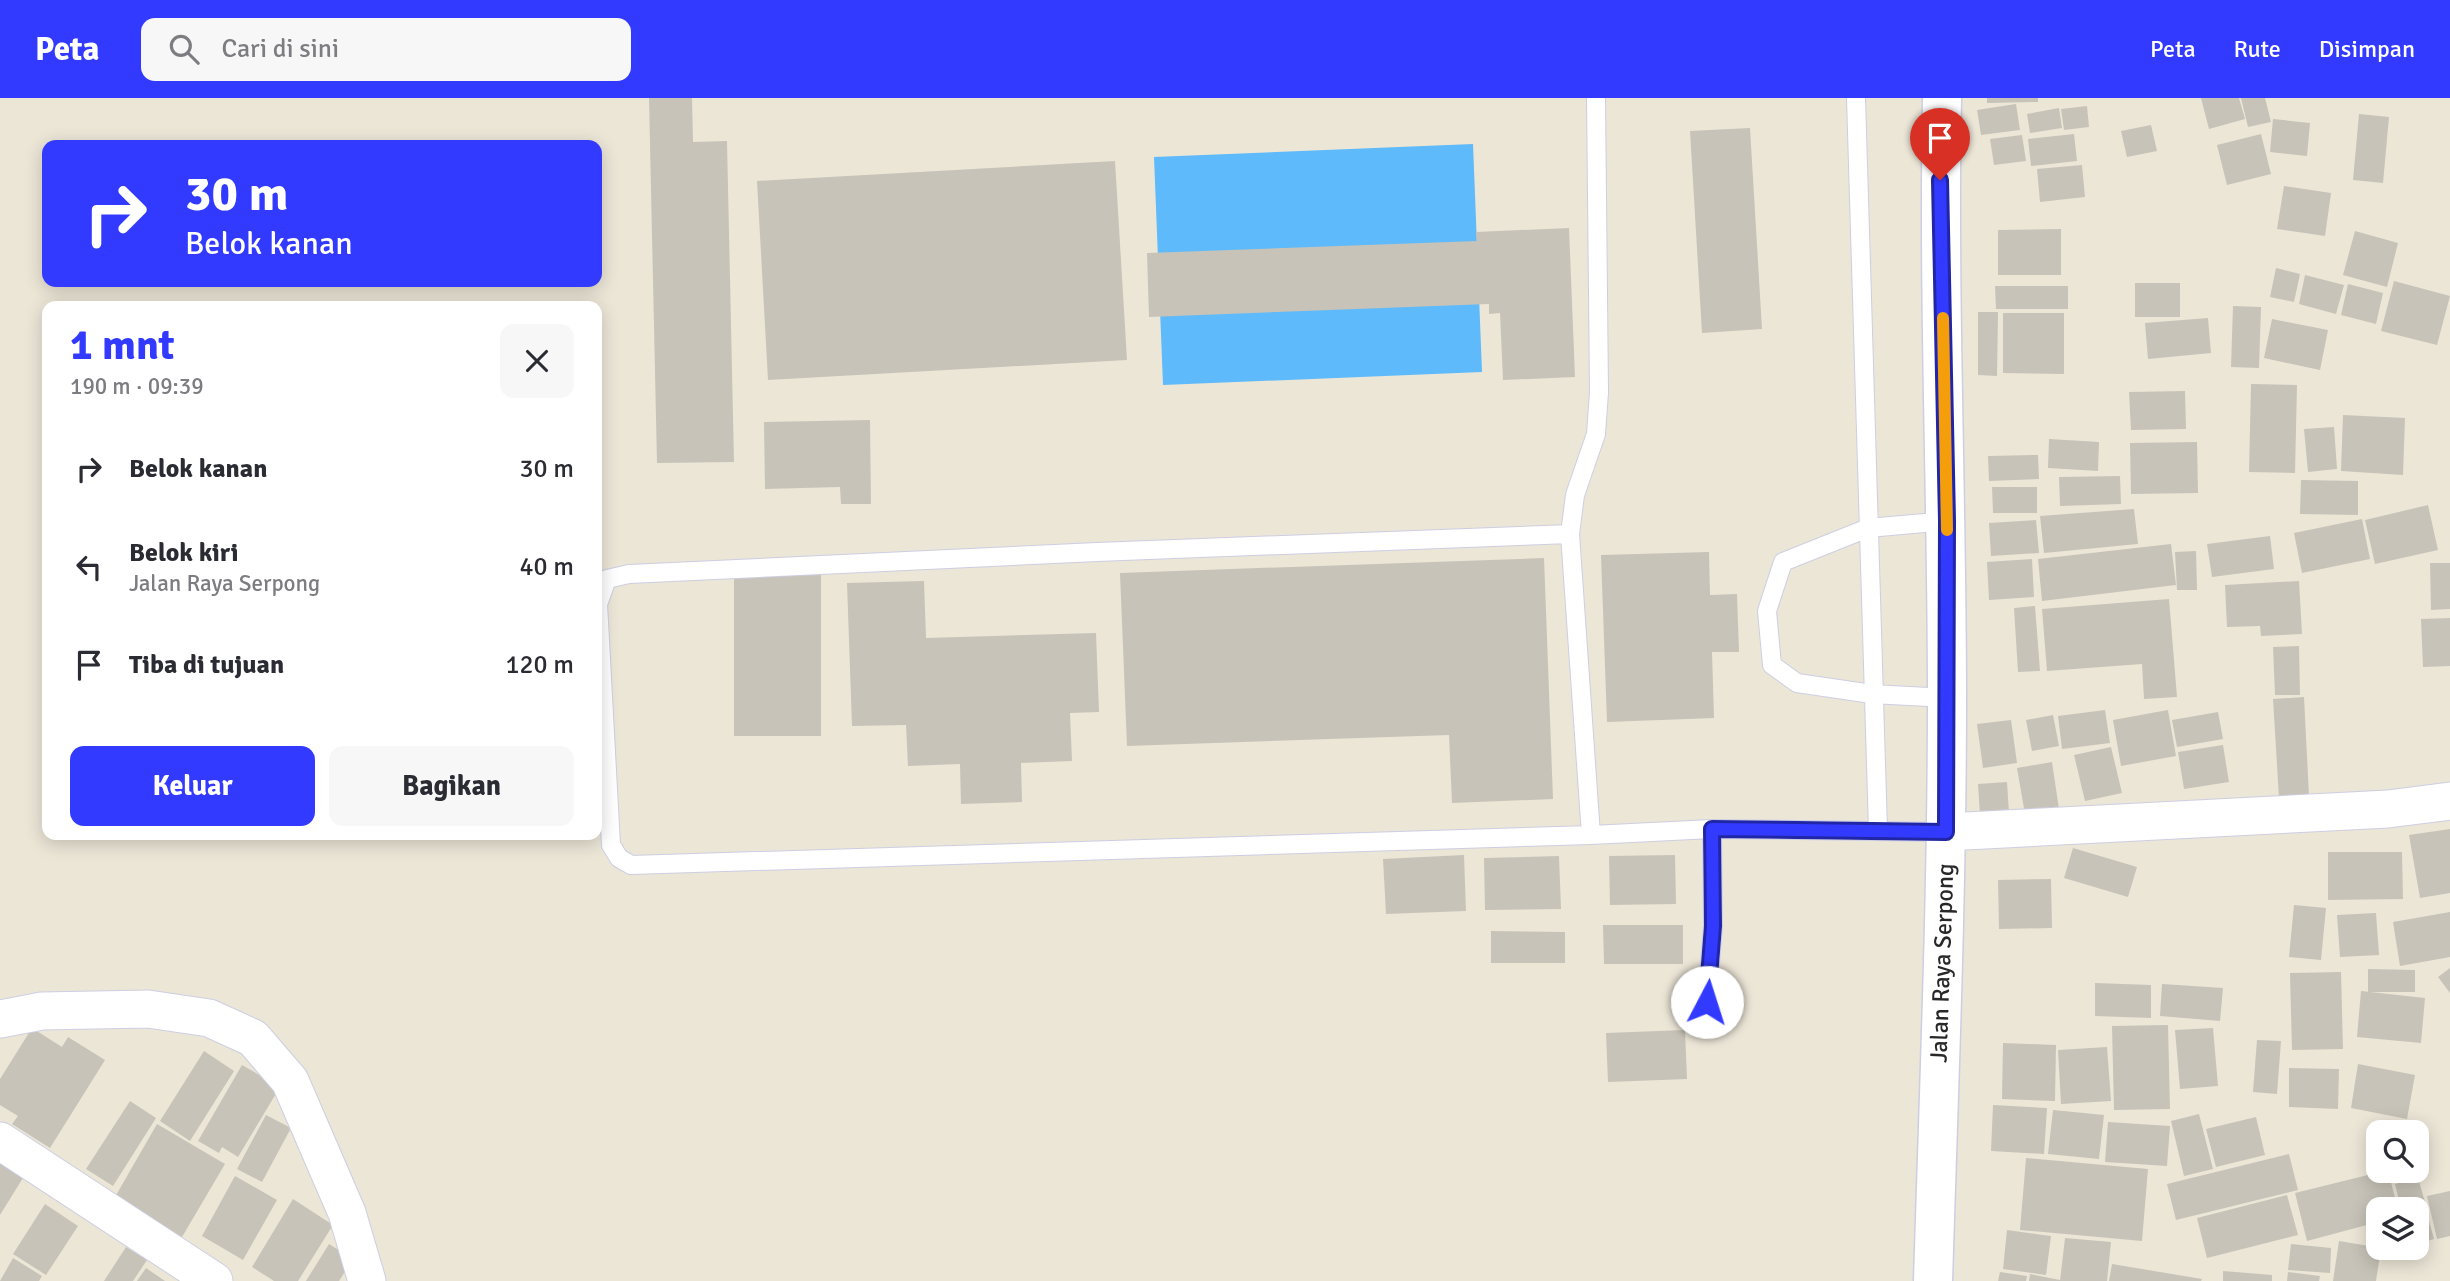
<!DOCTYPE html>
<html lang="id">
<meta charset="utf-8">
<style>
:root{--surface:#fff;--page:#f7f7f7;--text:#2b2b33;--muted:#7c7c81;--accent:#323aff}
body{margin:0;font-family:Signika,sans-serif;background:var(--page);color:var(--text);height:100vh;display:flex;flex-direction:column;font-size:26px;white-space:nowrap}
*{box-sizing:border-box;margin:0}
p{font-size:23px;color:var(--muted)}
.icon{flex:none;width:38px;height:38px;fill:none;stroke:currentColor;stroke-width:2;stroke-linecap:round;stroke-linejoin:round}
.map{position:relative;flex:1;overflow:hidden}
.sheet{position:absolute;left:42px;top:203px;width:560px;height:539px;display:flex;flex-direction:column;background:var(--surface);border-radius:14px;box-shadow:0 4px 18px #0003}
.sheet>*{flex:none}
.banner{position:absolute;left:42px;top:42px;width:560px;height:147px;border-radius:14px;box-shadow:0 4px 18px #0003;background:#323aff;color:#fff;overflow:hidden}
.fabs{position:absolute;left:2366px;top:1022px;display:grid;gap:14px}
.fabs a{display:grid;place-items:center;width:63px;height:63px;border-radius:14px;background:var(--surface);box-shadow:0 4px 18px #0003;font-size:35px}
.pin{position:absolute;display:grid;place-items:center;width:60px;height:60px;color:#fff;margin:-72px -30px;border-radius:50% 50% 50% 0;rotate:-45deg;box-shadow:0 0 7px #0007}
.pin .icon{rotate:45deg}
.me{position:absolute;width:77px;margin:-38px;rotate:5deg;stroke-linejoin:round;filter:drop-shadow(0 0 5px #0008)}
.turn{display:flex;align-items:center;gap:24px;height:147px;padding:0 28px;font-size:32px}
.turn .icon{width:91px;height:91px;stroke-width:2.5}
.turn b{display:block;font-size:49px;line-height:60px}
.round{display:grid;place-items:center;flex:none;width:74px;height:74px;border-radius:14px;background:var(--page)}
.overview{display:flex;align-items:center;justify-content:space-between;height:119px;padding:0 28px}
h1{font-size:42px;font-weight:700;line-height:52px;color:var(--accent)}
.button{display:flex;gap:14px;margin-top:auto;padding:14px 28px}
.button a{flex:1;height:80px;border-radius:14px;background:var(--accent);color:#fff;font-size:28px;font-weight:700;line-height:80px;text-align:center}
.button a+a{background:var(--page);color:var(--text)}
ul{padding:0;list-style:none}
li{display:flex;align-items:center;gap:21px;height:98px;padding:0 28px}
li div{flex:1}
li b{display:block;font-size:26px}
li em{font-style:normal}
header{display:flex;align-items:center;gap:42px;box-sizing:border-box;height:98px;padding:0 35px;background:var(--accent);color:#fff}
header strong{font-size:33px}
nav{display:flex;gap:38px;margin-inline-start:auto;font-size:24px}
.search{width:490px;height:63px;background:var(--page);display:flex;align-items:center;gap:18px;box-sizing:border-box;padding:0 24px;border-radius:14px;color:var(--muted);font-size:26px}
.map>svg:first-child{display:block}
.water{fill:#5ebafb}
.building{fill:#c7c3b8}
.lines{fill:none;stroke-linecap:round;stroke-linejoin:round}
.service-casing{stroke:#cdcee3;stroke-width:20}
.minor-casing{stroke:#cdcee3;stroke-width:39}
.secondary-casing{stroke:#cdcee3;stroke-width:41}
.service{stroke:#fff;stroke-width:18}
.minor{stroke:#fff;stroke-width:37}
.secondary{stroke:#fff;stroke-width:38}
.route-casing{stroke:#2026a6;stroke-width:18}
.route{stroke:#323aff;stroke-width:12}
.slow{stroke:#f59e0b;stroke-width:12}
.labels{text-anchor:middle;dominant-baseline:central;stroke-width:6;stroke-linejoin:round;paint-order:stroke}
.street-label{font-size:24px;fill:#282828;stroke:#fff}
</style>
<header>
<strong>Peta</strong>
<div class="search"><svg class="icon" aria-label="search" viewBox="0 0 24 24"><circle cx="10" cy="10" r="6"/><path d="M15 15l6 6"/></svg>Cari di sini</div>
<nav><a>Peta</a><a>Rute</a><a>Disimpan</a></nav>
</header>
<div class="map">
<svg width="2450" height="1183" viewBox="0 0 2450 1183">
<rect width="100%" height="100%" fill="#ece6d7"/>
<path class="water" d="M1473,46L1482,274L1163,287L1154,59Z"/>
<path class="building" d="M649,0H692L693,44L727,43L734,364L657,365Z
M1987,0H2038V4L1987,5Z
M2201,0H2239L2245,21L2209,31Z
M2241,0H2265L2271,24L2248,29Z
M2016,6L2020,32L1981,37L1977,12Z
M2087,8L2089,29L2064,32L2061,11Z
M2059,10L2062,30L2030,35L2027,16Z
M2359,16L2389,19L2383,85L2353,82Z
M2273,21L2310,25L2307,58L2270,54Z
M2151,27L2157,53L2127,59L2121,33Z
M1750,30L1762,231L1702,235L1690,33Z
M2074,36L2077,63L2031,68L2028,41Z
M2261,36L2271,76L2227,87L2217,47Z
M2022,37L2026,63L1994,67L1990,41Z
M1115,63L1127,262L768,282L757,83Z
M2082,67L2085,99L2040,104L2037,71Z
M2284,88L2331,95L2325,138L2277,131Z
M1569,130L1575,279L1503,282L1500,215L1489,216V206L1149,219L1147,155L1477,143L1476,134Z
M2061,131V177H1998V132Z
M2355,133L2398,145L2387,189L2343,177Z
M2276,170L2300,176L2294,204L2270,199Z
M2305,177L2344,187L2336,216L2299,206Z
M2394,183L2450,198L2437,247L2381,233Z
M2135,185H2180V219H2135Z
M2348,186L2383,195L2376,226L2341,217Z
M1995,188H2068V211H1996Z
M2233,208L2261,209L2259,270L2231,269Z
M1978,214H1998L1997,278L1978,277Z
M2003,215H2064V276L2003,275Z
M2208,220L2211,255L2148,261L2145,225Z
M2272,221L2328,232L2320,272L2264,260Z
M2251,286L2297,287L2295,375L2249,374Z
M2185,293L2186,331L2131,332L2129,294Z
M2343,317L2405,320L2403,377L2341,373Z
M870,322L871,406H841L840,389L765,391L764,324Z
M2334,329L2337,371L2308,374L2304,331Z
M2049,341L2099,344L2098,373L2048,370Z
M2197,344L2198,395L2131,396L2130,345Z
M2038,357L2039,381L1989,383L1988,358Z
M2120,378L2121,406L2060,408L2059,379Z
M2301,382L2358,383V417L2300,416Z
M1992,389H2037V415H1993Z
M2428,407L2438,452L2375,466L2365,422Z
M2134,411L2138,446L2044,455L2040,418Z
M2362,421L2370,461L2302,475L2294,435Z
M2036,422L2039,455L1991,458L1989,425Z
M2270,438L2274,471L2212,479L2207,446Z
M2171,446L2176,487L2042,503L2038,461Z
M2196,453L2197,492H2177L2175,454Z
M1709,454L1710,497L1737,496L1739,554H1712L1714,620L1607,624L1601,457Z
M1544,460L1553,701L1452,705L1449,637L1127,648L1120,475Z
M2032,461L2034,499L1989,502L1987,464Z
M2430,465H2450V511L2431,512Z
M734,476H821V638H734Z
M924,483L926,540L1096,535L1099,614L1070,615L1072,663L1021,665L1022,704L961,706L960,666L908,668L906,627L852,628L847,485Z
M2299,483L2302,536L2261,538L2260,528L2227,529L2225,487Z
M2169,501L2177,599L2144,601L2142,566L2047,573L2042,511Z
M2035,508L2040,573L2018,574L2014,510Z
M2450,520V568L2423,569L2421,521Z
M2299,548L2300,597H2275L2273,549Z
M2304,599L2309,698L2279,700L2273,601Z
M2105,612L2110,645L2062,651L2058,618Z
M2168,612L2176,658L2121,668L2113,622Z
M2218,614L2223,641L2177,649L2172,622Z
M2053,617L2059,648L2032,653L2026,622Z
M2011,622L2017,665L1983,670L1977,626Z
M2223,647L2229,684L2184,691L2178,654Z
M2111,649L2122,695L2085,703L2074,657Z
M2052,664L2059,711L2025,716L2017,670Z
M2007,684L2009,715L1980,717L1978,686Z
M2450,731V795L2420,800L2409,737Z
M2073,750L2137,769L2128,799L2064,780Z
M2328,754H2402L2403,801L2328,802Z
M1464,757L1466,813L1386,816L1383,761Z
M1675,757L1676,806L1610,807L1609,758Z
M1559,758L1561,811L1485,812L1484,760Z
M2051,781L2052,830L1999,831L1998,782Z
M2294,807L2326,810L2321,862L2289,859Z
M2450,814V859L2400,868L2393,824Z
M2376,815L2379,857L2340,859L2337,817Z
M1603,827H1683V866H1604Z
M1491,833L1565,834V865H1491Z
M2450,870V895L2438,879Z
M2368,871L2415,872V894H2368Z
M2341,874L2343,951L2292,952L2290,875Z
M2095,885L2151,887V920L2095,918Z
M2162,886L2223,890L2220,923L2160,918Z
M2361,893L2425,900L2421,945L2357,939Z
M2168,927L2170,1011L2114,1012L2112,928Z
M32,930L62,949L68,939L105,962L50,1050L12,1026L18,1018L0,1007V981Z
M2213,930L2218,988L2180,991L2175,932Z
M1685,932L1687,981L1608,984L1606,935Z
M2257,942L2281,943L2277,996L2253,994Z
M2003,945L2056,947L2055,1003L2002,1001Z
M2107,949L2111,1003L2061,1006L2058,952Z
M204,953L234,973L190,1043L160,1023Z
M2358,966L2415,977L2407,1021L2351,1010Z
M242,967L280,989L238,1059L222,1049L219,1055L198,1043Z
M2289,970L2339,971L2338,1011L2289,1009Z
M130,1003L156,1020L113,1088L86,1071Z
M1993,1007L2047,1010L2044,1056L1991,1053Z
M2053,1012L2104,1017L2099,1061L2048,1056Z
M2199,1016L2213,1071L2184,1078L2171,1023Z
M266,1017L291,1030L262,1084L237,1071Z
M2256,1019L2265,1057L2216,1069L2206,1031Z
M2108,1024L2170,1028L2167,1068L2105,1064Z
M157,1026L225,1066L182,1139L115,1099Z
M2289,1056L2298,1092L2176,1122L2167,1086Z
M0,1059L26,1075L0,1117Z
M2026,1060L2148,1071L2142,1143L2020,1132Z
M2384,1073H2388L2398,1111H2378V1124L2307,1143L2295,1095Z
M235,1078L277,1102L243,1162L202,1138Z
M2418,1080L2425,1104L2401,1111L2395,1086Z
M2450,1093V1138L2437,1141L2427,1098Z
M2287,1097L2298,1137L2207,1160L2197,1120Z
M293,1101L333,1127L298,1183H274L252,1169Z
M45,1106L78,1128L46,1177L13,1156Z
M2426,1112L2434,1141L2417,1146V1114Z
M2007,1132L2051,1138L2046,1177L2003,1171Z
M2065,1140L2111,1144L2107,1183H2060Z
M2339,1143L2381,1150L2376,1183H2333Z
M329,1146L353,1161L339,1183H306Z
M2291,1146L2331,1150L2330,1175L2288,1172Z
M126,1149L147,1162L133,1183H104Z
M13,1160L42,1178L39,1183H0Z
M2112,1166L2202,1181L2201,1183H2109Z
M146,1170L165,1183H137Z
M2223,1173L2272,1177V1183H2223Z
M2000,1174L2027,1178L2026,1183H1998Z
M2288,1174L2320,1178L2319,1183H2287Z
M2030,1176L2060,1182V1183H2029Z"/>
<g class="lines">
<g class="service-casing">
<path id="service" d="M1596,0L1599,294L1596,336L1575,397L1570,436L1097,454L629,476L607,481L598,506L611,747L619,760L631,767L1591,737L1712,731L1946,734
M1856,0L1878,733
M1947,423L1868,430L1783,464L1767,513L1772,567L1797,585L1872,596L1947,600
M1570,436L1591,737
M1707,904L1713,828L1712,731"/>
</g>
<g class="minor-casing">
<path id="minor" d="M1946,734L2388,711L2450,703
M0,921L42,913L148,911L209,920L253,940L290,983L347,1115L367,1183
M0,1043L214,1183"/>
</g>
<g class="secondary-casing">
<path id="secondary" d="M1933,1183C1939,989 1947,795 1947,600C1947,400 1938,200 1942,0"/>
</g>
<use href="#service" class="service"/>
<use href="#minor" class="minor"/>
<use href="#secondary" class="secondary"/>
</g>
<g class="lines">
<g class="route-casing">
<path id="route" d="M1707,904L1713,828L1712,731L1946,734L1947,423L1940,82"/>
</g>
<use href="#route" class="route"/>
<path class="slow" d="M1943,220L1947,432"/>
</g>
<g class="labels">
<g class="street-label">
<text transform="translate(1942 865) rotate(-88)">Jalan Raya Serpong</text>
</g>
</g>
</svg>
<div class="fabs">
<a><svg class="icon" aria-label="search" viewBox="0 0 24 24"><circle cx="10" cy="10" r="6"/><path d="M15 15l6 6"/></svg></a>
<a><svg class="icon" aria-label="layers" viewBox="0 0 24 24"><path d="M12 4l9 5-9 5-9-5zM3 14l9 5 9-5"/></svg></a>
</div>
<div class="pin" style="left:1940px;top:82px;background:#d93025"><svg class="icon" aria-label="arrive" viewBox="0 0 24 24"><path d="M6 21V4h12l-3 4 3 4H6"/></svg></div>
<svg class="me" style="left:1707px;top:904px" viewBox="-20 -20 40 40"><circle r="19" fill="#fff"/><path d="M0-13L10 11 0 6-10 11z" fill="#323aff"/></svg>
<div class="banner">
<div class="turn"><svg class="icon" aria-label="right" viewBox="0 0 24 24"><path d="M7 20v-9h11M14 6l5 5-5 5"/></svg><div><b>30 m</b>Belok kanan</div></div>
</div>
<section class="sheet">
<div class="overview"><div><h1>1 mnt</h1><p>190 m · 09:39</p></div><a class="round"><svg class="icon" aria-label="close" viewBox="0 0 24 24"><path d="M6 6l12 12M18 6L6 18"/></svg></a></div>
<ul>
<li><svg class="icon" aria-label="right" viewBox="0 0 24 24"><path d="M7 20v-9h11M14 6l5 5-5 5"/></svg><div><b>Belok kanan</b></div><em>30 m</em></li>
<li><svg class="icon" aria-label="left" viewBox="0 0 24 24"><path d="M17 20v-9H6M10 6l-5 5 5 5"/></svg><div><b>Belok kiri</b><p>Jalan Raya Serpong</p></div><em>40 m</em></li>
<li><svg class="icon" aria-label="arrive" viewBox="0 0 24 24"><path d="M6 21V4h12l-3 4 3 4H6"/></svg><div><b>Tiba di tujuan</b></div><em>120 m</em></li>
</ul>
<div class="button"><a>Keluar</a><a>Bagikan</a></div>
</section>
</div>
